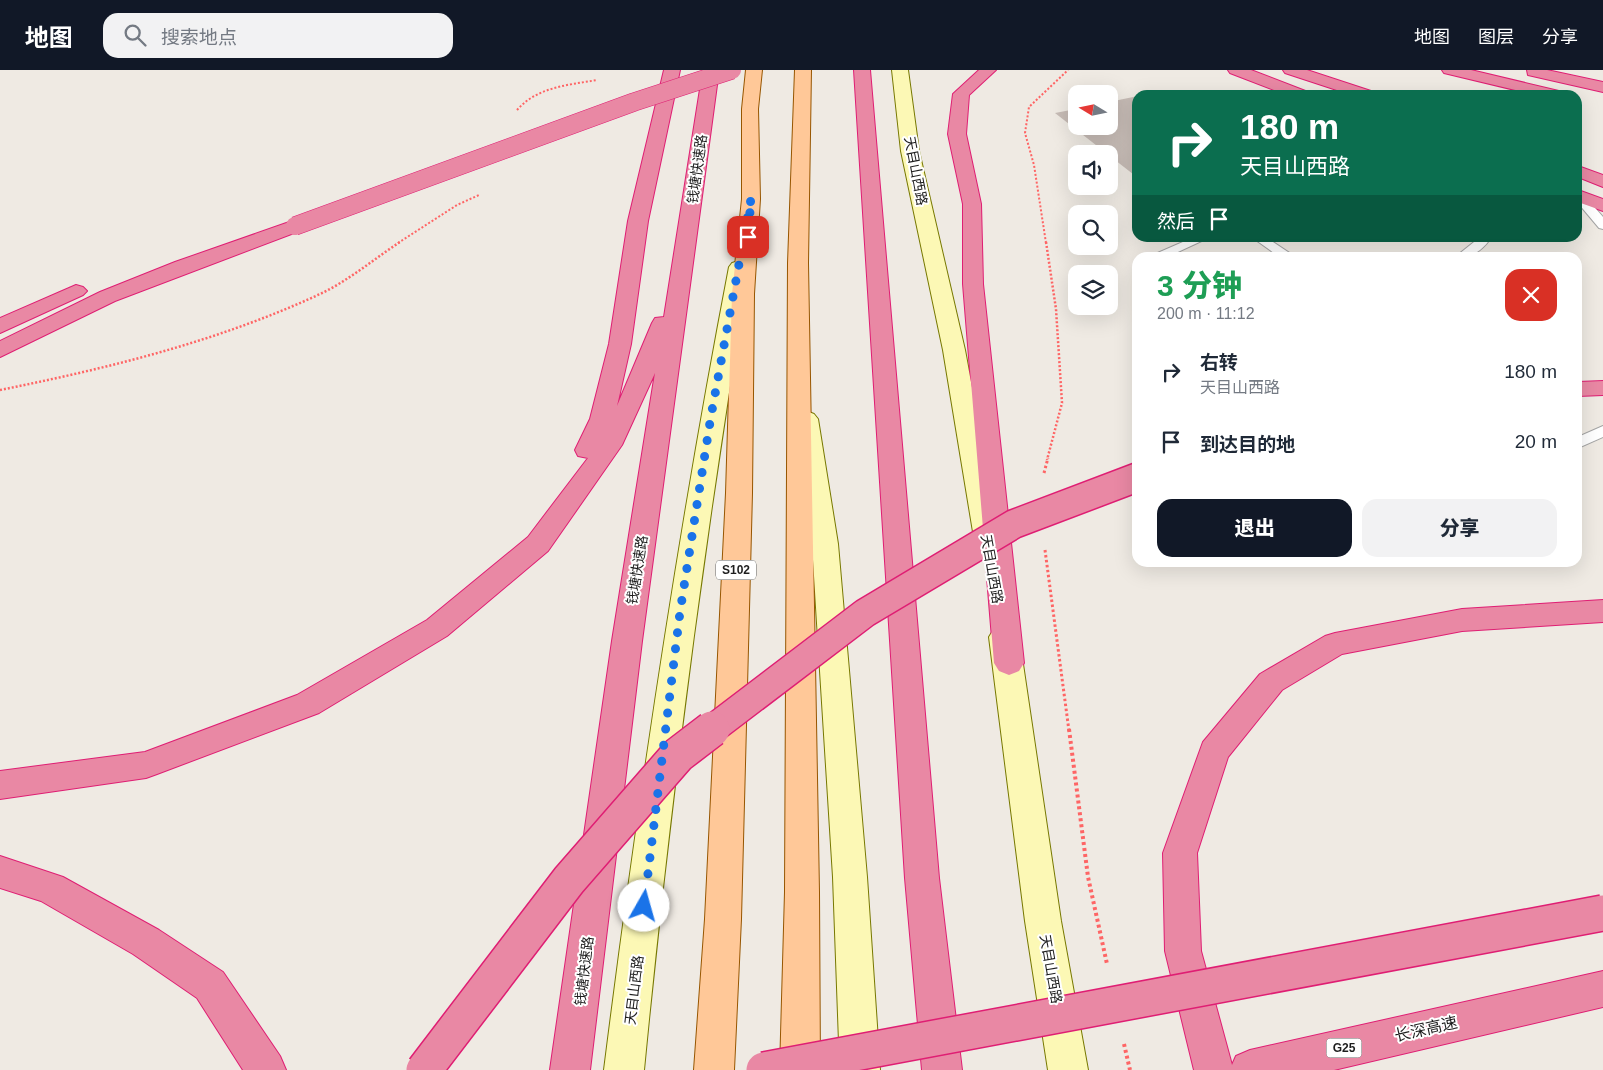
<!DOCTYPE html>
<html lang="zh">
<meta charset="utf-8">
<style>
:root{--surface:#fff;--page:#f2f2f3;--text:#1f2937;--muted:#747a83;--accent:#111827}
body{margin:0;font-family:Arial,"Noto Sans SC",sans-serif;background:var(--page);color:var(--text);height:100vh;display:flex;flex-direction:column;font-size:19px;white-space:nowrap}
*{box-sizing:border-box;margin:0}
p{font-size:16px;color:var(--muted)}
.icon{flex:none;width:28px;height:28px;fill:none;stroke:currentColor;stroke-width:2;stroke-linecap:round;stroke-linejoin:round}
.map{position:relative;flex:1;overflow:hidden}
.drawer{position:absolute;left:1132px;top:182px;width:450px;height:315px;display:flex;flex-direction:column;background:var(--surface);border-radius:15px;box-shadow:0 5px 20px #0002}
.drawer>*{flex:none}
.banner{position:absolute;left:1132px;top:20px;width:450px;height:152px;border-radius:15px;box-shadow:0 5px 20px #0002;background:#0b6e4f;color:#fff;overflow:hidden}
.needle{width:32px;rotate:280deg}
.fabs{position:absolute;left:1068px;top:15px;display:grid;gap:10px}
.fabs a{display:grid;place-items:center;width:50px;height:50px;border-radius:10px;background:var(--surface);box-shadow:0 5px 20px #0002;font-size:25px}
.pin{position:absolute;display:grid;place-items:center;width:42px;height:42px;color:#fff;margin:-21px;border-radius:10px;box-shadow:0 2px 8px #0006}
.me{position:absolute;width:55px;margin:-28px;rotate:7deg;stroke-linejoin:round;filter:drop-shadow(0 0 4px #0008)}
.turn{display:flex;align-items:center;gap:18px;height:105px;padding:0 25px;font-size:22px}
.turn .icon{width:65px;height:65px;stroke-width:2.5}
.turn b{display:block;font-size:35px;line-height:42px}
.then{display:flex;align-items:center;height:48px;padding:0 25px;background:#0003;gap:10px;font-size:19px}
.round{display:grid;place-items:center;flex:none;width:52px;height:52px;border-radius:15px;background:var(--page)}
.head{display:flex;align-items:center;justify-content:space-between;height:85px;padding:0 25px}
h1{font-size:30px;font-weight:800;line-height:38px;color:#1e9e55}
.cta{display:flex;gap:10px;margin-top:auto;padding:10px 25px}
.cta a{flex:1;height:58px;border-radius:15px;background:var(--accent);color:#fff;font-size:20px;font-weight:800;line-height:58px;text-align:center}
.cta a+a{background:var(--page);color:var(--text)}
ul{padding:0;list-style:none}
li{display:flex;align-items:center;gap:15px;height:70px;padding:0 25px}
li div{flex:1}
li b{display:block;font-size:19px}
li em{font-style:normal}
header{display:flex;align-items:center;gap:30px;box-sizing:border-box;height:70px;padding:0 25px;background:var(--accent);color:#fff}
header strong{font-size:24px}
nav{display:flex;gap:28px;margin-inline-start:auto;font-size:18px}
.search{width:350px;height:45px;background:var(--page);display:flex;align-items:center;gap:12px;box-sizing:border-box;padding:0 18px;border-radius:15px;color:var(--muted);font-size:19px}
.map>svg:first-child{display:block}
.building{fill:#c7bcb6}
.lines{fill:none;stroke-linecap:round;stroke-linejoin:round}
.lane-casing{stroke:#a5a5a5;stroke-width:2}
.secondary-casing{stroke:#777801;stroke-width:2}
.primary-casing{stroke:#975600;stroke-width:2}
.highway-casing{stroke:#df1e73;stroke-width:2}
.path-far3{stroke:#fe6565;stroke-width:2;stroke-dasharray:2 2;stroke-linecap:butt}
.path-far2{stroke:#fe6565;stroke-width:2.5;stroke-dasharray:2 2;stroke-linecap:butt}
.path-far1{stroke:#fe6565;stroke-width:3;stroke-dasharray:2.5 2.5;stroke-linecap:butt}
.path{stroke:#fe6565;stroke-width:4;stroke-dasharray:3 3;stroke-linecap:butt}
.lane{fill:#fff;fill-rule:evenodd}
.secondary{fill:#fcf8b5;fill-rule:evenodd}
.primary{fill:#ffc898;fill-rule:evenodd}
.highway{fill:#e988a4;fill-rule:evenodd}
.highway-bridge-far2-casing{stroke:#df1e73;stroke-width:19;stroke-linecap:butt}
.highway-bridge-far1-casing{stroke:#df1e73;stroke-width:31;stroke-linecap:butt}
.highway-bridge-casing{stroke:#df1e73;stroke-width:38;stroke-linecap:butt}
.highway-bridge-far2{stroke:#e988a4;stroke-width:18}
.highway-bridge-far1{stroke:#e988a4;stroke-width:28}
.highway-bridge{stroke:#e988a4;stroke-width:35}
.route{stroke:#1a73e8;stroke-width:9;stroke-dasharray:0 16.2}
.labels{text-anchor:middle;dominant-baseline:central;stroke-width:4;stroke-linejoin:round;paint-order:stroke}
.shield{fill:#fff;stroke:#626262;stroke-width:1}
.shield-label{font-size:12px;font-weight:bold;fill:#1e1e1e}
.street-label{font-size:14px;fill:#1e1e1e;stroke:#fff}
.near-street-label{font-size:16px;fill:#1e1e1e;stroke:#fff}
</style>
<header>
<strong>地图</strong>
<div class="search"><svg class="icon" aria-label="search" viewBox="0 0 24 24"><circle cx="10" cy="10" r="6"/><path d="M15 15l6 6"/></svg>搜索地点</div>
<nav><a>地图</a><a>图层</a><a>分享</a></nav>
</header>
<div class="map">
<svg width="1603" height="1000" viewBox="0 0 1603 1000">
<rect width="100%" height="100%" fill="#efeae3"/>
<path class="building" d="M1138,26V108L1055,43L1076,39V56H1109V32Z"/>
<g class="lines">
<g class="lane-casing">
<path id="lane" d="M1578,124H1583L1603,147V159L1599,158L1578,133Z
M1192,168H1208L1165,188H1146Z
M1253,168H1267L1297,188H1281Z
M1479,168H1491C1481,182 1471,188 1454,188Z
M1603,356V367L1578,378V367Z"/>
</g>
<g class="secondary-casing">
<path id="secondary" d="M892,0H908L919,81L965,280L1000,468L996,475L987,477L978,475L974,468L943,280L901,81Z
M739,191L746,193L749,197C705,464 670,731 644,1000H604C638,731 678,463 729,197L732,193Z
M806,341L814,344L818,349L838,474L867,807L880,1000H840L833,807L812,474L794,349L798,344Z
M1004,556L1014,559L1019,567L1061,851L1088,1000H1048L1025,851L989,567L994,559Z"/>
</g>
<g class="primary-casing">
<path id="primary" d="M746,0H762L758,39L760,129L754,224L752,423L741,849L734,1000H694L705,849L726,423L732,224L742,129V39Z
M795,0H811L808,193L819,822L820,1000H780L785,822L788,193Z"/>
</g>
<g class="highway-casing">
<path id="highway" d="M664,0H680L648,151L631,274L617,336L652,253L655,248L664,247L703,0H719L642,571L590,1000H550L612,571L655,303L622,375L548,481L447,566L319,643L157,704L146,708L0,729V701L145,682L297,625L427,550L528,467L588,388L578,386L575,380L590,349L609,274L628,151Z
M854,0H870L939,808L962,1000H922L905,808Z
M979,0H996L969,25L966,64L981,134L983,214L1024,593L1019,601L1009,605L999,601L994,593L963,214V134L948,64L953,24Z
M1228,0H1251L1308,22L1310,25H1287L1230,3Z
M1283,0H1307L1374,22L1376,25H1352L1285,3Z
M1442,0H1471L1563,22L1565,25H1536L1444,3Z
M1527,0H1547L1603,12V22L1528,5Z
M1578,96L1603,105V117L1578,107Z
M1578,120L1603,129V141L1578,132Z
M295,150L302,152L305,156L302,160L115,231L0,287V271L100,222L175,192Z
M76,215L83,217L87,221L83,225L0,263V248Z
M1603,311V325L1578,326V312Z
M1603,530V552L1462,561L1342,584L1282,620L1228,687L1197,783L1201,881L1232,995L1236,986L1250,980L1603,901V937L1334,1000H1194L1165,881L1163,783L1203,672L1260,604L1325,566L1335,563L1462,539Z
M0,786L63,807L159,860L223,902L280,986L286,1000H243L197,928L133,884L41,831L0,818Z"/>
</g>
<path class="path-far3" d="M517,40C537,17 568,15 597,10
M398,173L457,135L479,125
M1046,173L1034,95L1025,63L1029,37L1068,0"/>
<path class="path-far2" d="M1046,172L1056,239L1062,333L1047,390
M0,320C109,298 219,271 320,224C348,211 374,189 400,172"/>
<path class="path-far1" d="M1044,403L1048,388
M1045,480L1069,661"/>
<path class="path" d="M1069,659L1088,807L1107,894
M1124,974L1130,1000"/>
<use href="#lane" class="lane"/>
<use href="#secondary" class="secondary"/>
<use href="#primary" class="primary"/>
<use href="#highway" class="highway"/>
<g class="highway-bridge-far2-casing">
<path id="highway-bridge-far2" d="M295,156L634,32L732,0"/>
</g>
<g class="highway-bridge-far1-casing">
<path id="highway-bridge-far1" d="M710,661L865,543L1014,454L1138,407"/>
</g>
<g class="highway-bridge-casing">
<path id="highway-bridge" d="M424,1000L569,810L678,685L712,659
M764,1000L1603,843"/>
</g>
<use href="#highway-bridge-far2" class="highway-bridge-far2"/>
<use href="#highway-bridge-far1" class="highway-bridge-far1"/>
<use href="#highway-bridge" class="highway-bridge"/>
</g>
<g class="lines">
<path class="route" d="M644,836L680,542L711,346L751,129L748,167"/>
</g>
<g class="labels">
<g class="shield">
<rect x="716" y="490.5" width="40" height="19" rx="4"/>
<rect x="1326.5" y="968.5" width="35" height="19" rx="4"/>
</g>
<g class="shield-label">
<text x="736" y="500">S102</text>
<text x="1344" y="978">G25</text>
</g>
<g class="street-label">
<text transform="translate(697 99) rotate(-82)">钱塘快速路</text>
<text transform="translate(916 101) rotate(79)">天目山西路</text>
<text transform="translate(992 499) rotate(80)">天目山西路</text>
<text transform="translate(637 500) rotate(-81)">钱塘快速路</text>
<text transform="translate(1051 899) rotate(80)">天目山西路</text>
<text transform="translate(584 901) rotate(-83)">钱塘快速路</text>
<text transform="translate(634 920) rotate(-83)">天目山西路</text>
</g>
<g class="near-street-label">
<text transform="translate(1426 959) rotate(-13)">长深高速</text>
</g>
</g>
</svg>
<div class="fabs">
<a><svg class="needle" viewBox="-14 -14 28 28"><path d="M0-13l5 13h-10z" fill="#e53935"/><path d="M0 13l5-13h-10z" fill="#747a83"/></svg></a>
<a><svg class="icon" aria-label="sound" viewBox="0 0 24 24"><path d="M4 9h4l5-4v14l-5-4H4zM17 9q2 3 0 6"/></svg></a>
<a><svg class="icon" aria-label="search" viewBox="0 0 24 24"><circle cx="10" cy="10" r="6"/><path d="M15 15l6 6"/></svg></a>
<a><svg class="icon" aria-label="layers" viewBox="0 0 24 24"><path d="M12 4l9 5-9 5-9-5zM3 14l9 5 9-5"/></svg></a>
</div>
<div class="pin" style="left:748px;top:167px;background:#d93025"><svg class="icon" aria-label="arrive" viewBox="0 0 24 24"><path d="M6 21V4h12l-3 4 3 4H6"/></svg></div>
<svg class="me" style="left:644px;top:836px" viewBox="-20 -20 40 40"><circle r="19" fill="#fff"/><path d="M0-13L10 11 0 6-10 11z" fill="#1a73e8"/></svg>
<div class="banner">
<div class="turn"><svg class="icon" aria-label="right" viewBox="0 0 24 24"><path d="M7 20v-9h11M14 6l5 5-5 5"/></svg><div><b>180 m</b>天目山西路</div></div>
<div class="then">然后<svg class="icon" aria-label="arrive" viewBox="0 0 24 24"><path d="M6 21V4h12l-3 4 3 4H6"/></svg></div>
</div>
<section class="drawer">
<div class="head"><div><h1>3 分钟</h1><p>200 m · 11:12</p></div><a class="round" style="background:#d93025;color:#fff"><svg class="icon" aria-label="close" viewBox="0 0 24 24"><path d="M6 6l12 12M18 6L6 18"/></svg></a></div>
<ul>
<li><svg class="icon" aria-label="right" viewBox="0 0 24 24"><path d="M7 20v-9h11M14 6l5 5-5 5"/></svg><div><b>右转</b><p>天目山西路</p></div><em>180 m</em></li>
<li><svg class="icon" aria-label="arrive" viewBox="0 0 24 24"><path d="M6 21V4h12l-3 4 3 4H6"/></svg><div><b>到达目的地</b></div><em>20 m</em></li>
</ul>
<div class="cta"><a>退出</a><a>分享</a></div>
</section>
</div>
